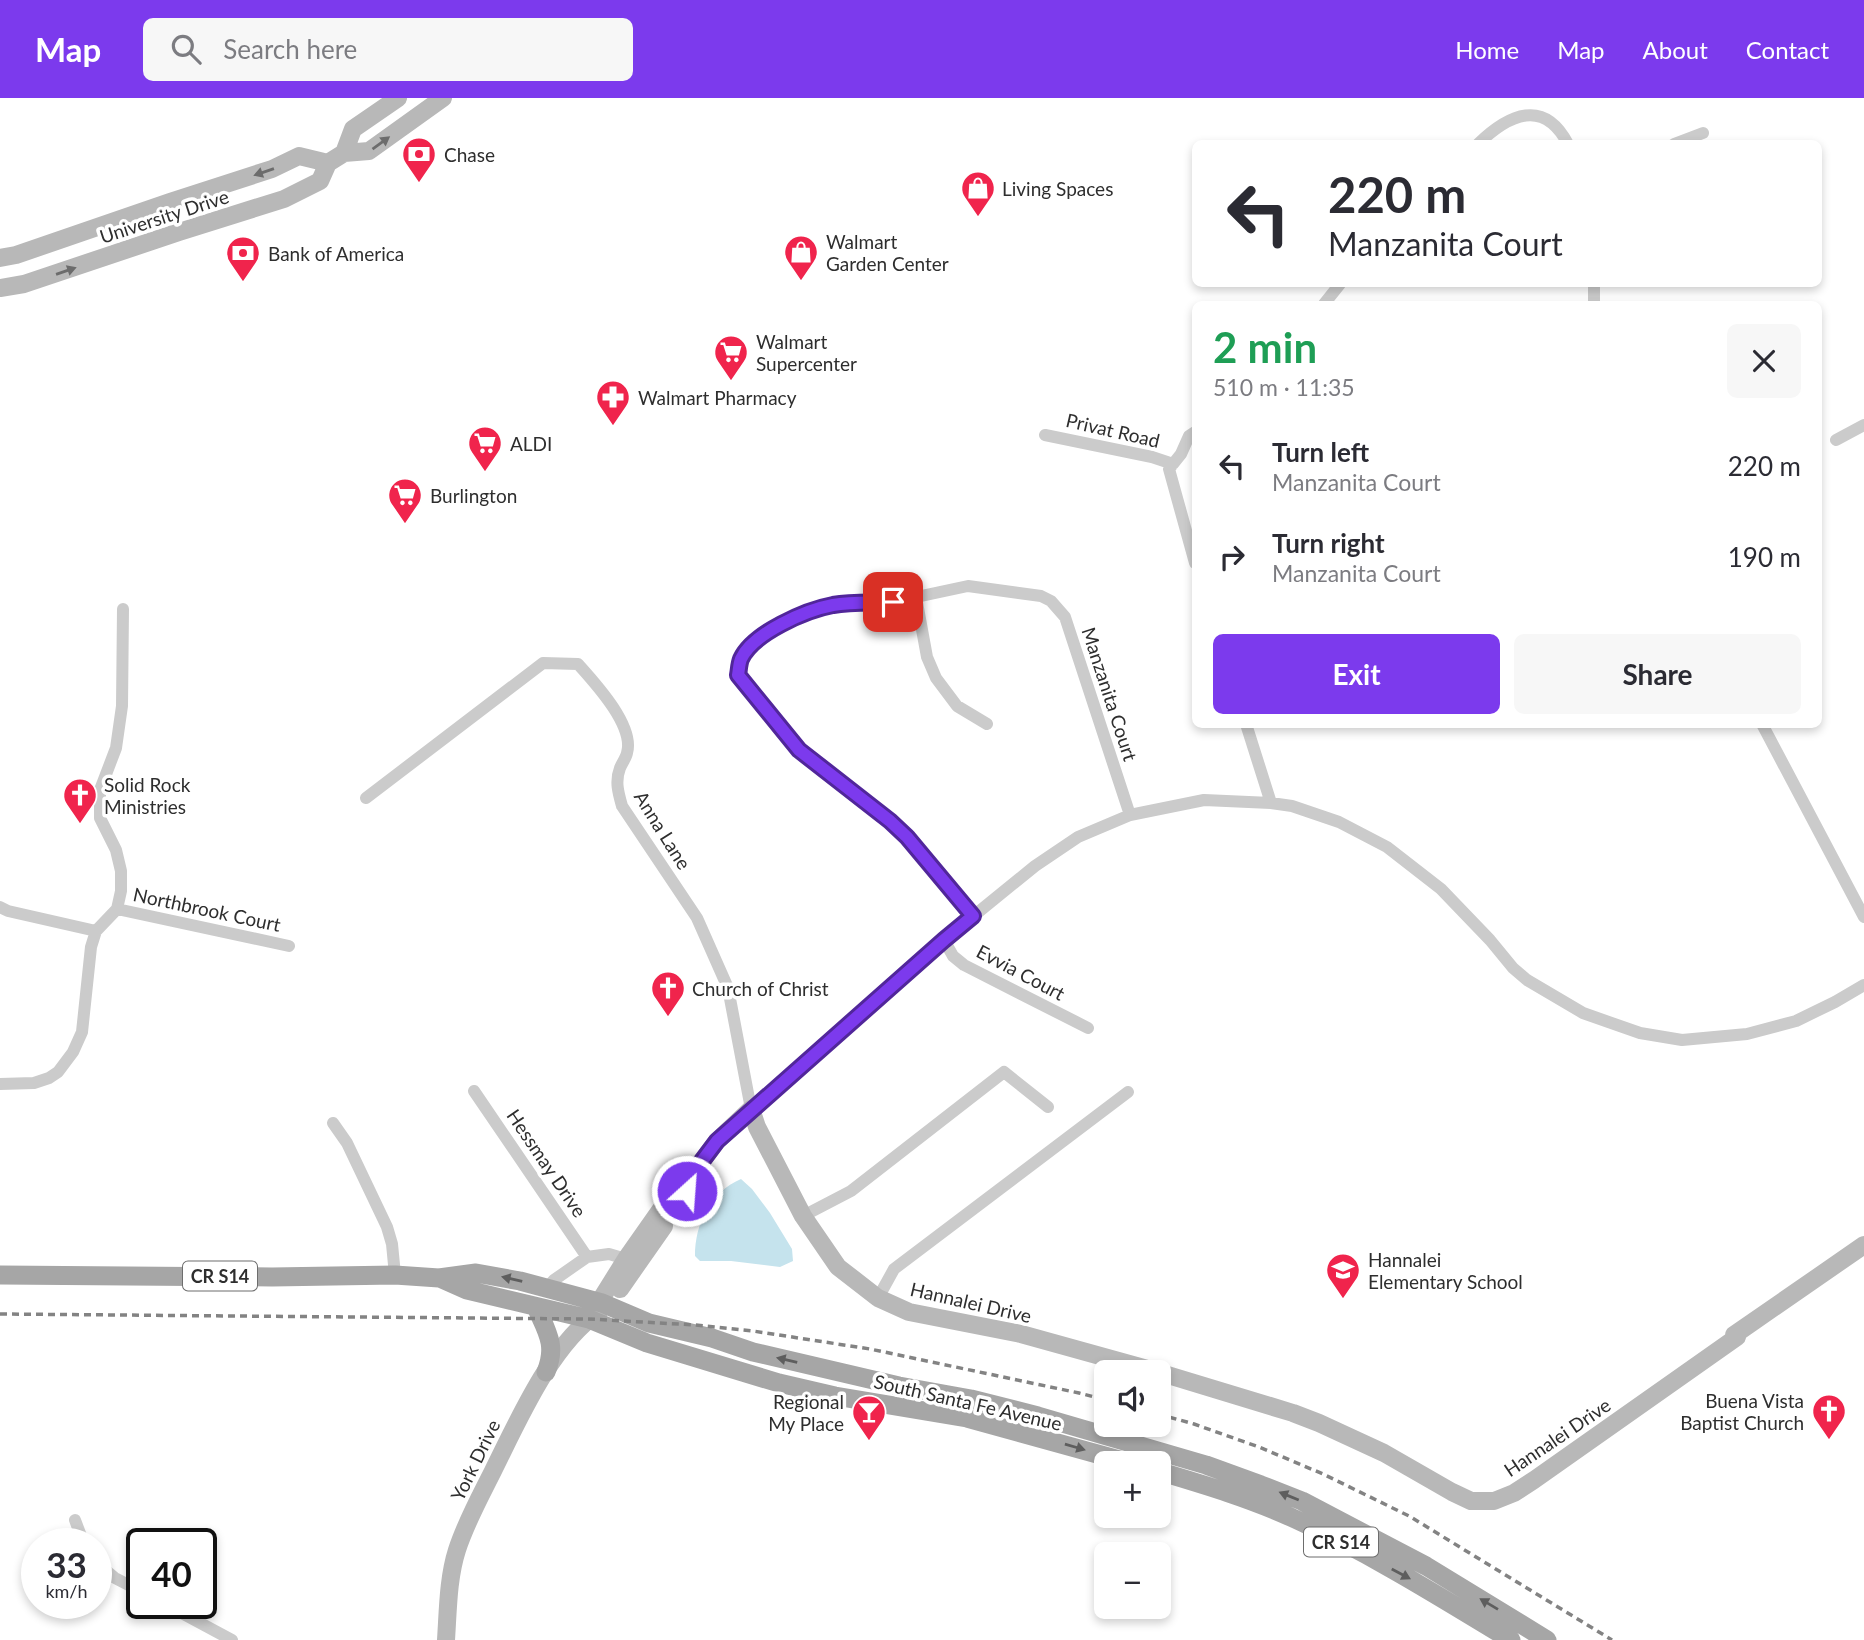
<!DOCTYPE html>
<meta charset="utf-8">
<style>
:root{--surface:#fff;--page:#f7f7f7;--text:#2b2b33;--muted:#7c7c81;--accent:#7c3aed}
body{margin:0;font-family:Lato,sans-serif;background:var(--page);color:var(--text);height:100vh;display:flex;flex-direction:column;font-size:26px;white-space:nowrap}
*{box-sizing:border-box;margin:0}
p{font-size:23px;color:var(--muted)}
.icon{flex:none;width:38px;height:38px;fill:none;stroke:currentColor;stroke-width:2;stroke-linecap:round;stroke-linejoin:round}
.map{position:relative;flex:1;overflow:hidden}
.sheet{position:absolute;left:1192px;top:203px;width:630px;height:427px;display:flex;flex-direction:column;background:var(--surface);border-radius:10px;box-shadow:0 4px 10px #0003}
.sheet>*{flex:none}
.top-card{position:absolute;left:1192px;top:42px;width:630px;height:147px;border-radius:10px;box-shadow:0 4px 10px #0003;background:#fff;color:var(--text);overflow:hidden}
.tools{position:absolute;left:1094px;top:1262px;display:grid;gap:14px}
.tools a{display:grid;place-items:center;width:77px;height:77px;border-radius:10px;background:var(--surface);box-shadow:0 4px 10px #0003;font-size:35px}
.speed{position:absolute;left:21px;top:1430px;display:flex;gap:14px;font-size:35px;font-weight:700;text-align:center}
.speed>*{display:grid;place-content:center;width:91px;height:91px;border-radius:50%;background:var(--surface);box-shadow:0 4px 10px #0003;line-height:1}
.speed small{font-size:18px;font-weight:400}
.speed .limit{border:4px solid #111;border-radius:10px;background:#fff;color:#111}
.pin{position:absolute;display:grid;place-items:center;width:60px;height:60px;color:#fff;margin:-30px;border-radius:14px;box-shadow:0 4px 10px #0006}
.me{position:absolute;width:77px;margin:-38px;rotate:26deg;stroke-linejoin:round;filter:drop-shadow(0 0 5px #0008)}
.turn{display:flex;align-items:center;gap:24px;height:147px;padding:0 21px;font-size:32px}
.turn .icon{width:91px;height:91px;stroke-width:2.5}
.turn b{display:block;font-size:49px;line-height:60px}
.round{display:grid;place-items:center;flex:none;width:74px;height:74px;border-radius:10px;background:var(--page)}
.headline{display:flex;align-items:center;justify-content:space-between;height:119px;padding:0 21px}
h1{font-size:42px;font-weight:700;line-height:52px;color:#1e9e55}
.primary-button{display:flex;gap:14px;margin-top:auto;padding:14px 21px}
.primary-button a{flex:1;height:80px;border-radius:10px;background:var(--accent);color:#fff;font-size:28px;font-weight:700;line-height:80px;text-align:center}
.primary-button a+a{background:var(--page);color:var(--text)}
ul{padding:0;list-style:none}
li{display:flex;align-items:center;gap:21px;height:91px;padding:0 21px}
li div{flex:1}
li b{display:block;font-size:26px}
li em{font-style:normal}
header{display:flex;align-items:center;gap:42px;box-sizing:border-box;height:98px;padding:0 35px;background:var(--accent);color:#fff}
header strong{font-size:33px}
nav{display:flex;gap:38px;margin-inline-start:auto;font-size:24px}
.search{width:490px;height:63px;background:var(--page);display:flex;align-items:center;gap:18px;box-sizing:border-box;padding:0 24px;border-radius:10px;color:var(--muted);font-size:26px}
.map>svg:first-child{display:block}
.water{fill:#c5e3ed}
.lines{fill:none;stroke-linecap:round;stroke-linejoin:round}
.street{stroke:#cbcbcb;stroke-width:12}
.secondary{stroke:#b8b8b8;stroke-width:18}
.primary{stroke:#a6a6a6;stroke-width:19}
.rail{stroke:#838383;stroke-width:3.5;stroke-dasharray:7 5;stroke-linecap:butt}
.oneway{fill:#6c6c6c}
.oneway2{fill:#5e5e5e}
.route-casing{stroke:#51269a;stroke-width:18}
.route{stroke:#7c3aed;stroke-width:12}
.labels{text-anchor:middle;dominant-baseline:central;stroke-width:7;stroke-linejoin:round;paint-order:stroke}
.shield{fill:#fff;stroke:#6d6d6d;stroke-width:2}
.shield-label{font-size:18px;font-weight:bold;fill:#2e2e2e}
.poi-label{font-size:19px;fill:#2e2e2e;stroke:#fff;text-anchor:start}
.street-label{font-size:19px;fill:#2e2e2e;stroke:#fff}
</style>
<header>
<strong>Map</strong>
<div class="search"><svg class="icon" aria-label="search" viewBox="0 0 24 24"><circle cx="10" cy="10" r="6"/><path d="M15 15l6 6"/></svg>Search here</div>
<nav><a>Home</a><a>Map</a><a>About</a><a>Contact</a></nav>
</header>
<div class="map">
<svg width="1864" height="1542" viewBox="0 0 1864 1542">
<rect width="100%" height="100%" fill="#fff"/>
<path class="water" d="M741,1081L752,1091L770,1115L792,1151L793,1163L780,1169L731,1163H700L695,1158C695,1126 710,1094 741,1081Z"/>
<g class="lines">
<path class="street" d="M1478,46C1509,16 1544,0 1568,46
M1674,46L1703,35
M1324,206L1340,186
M1594,206V186
M1195,334L1189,338L1181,356L1169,371L1195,465
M1045,337L1152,359L1173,366
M1836,342L1864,327
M916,499L927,559L936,580L957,608L987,626
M1246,626L1271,705
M1762,626L1864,819
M366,700L543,565L578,566C595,585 635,628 627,655C626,660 622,665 620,670C615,683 618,694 622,708L697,820L728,890L751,1011L944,842L1035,768L1078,739L1130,717L1204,702L1271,705L1292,708L1339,724L1387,749L1441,791L1490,842L1513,870L1527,882L1583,915L1640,935L1682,942L1747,936L1796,923L1835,904L1864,887
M0,809L8,813L96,833
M117,811L289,848
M973,818L907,739L890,723L798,652L738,577L739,563L747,552L773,531L796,518L832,508L893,504L968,488L1041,498L1051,503L1065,519L1130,717
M944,842L953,858L964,867L1088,930
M0,986L34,985L49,980L58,974L73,954L82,934L91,849L96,833L117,811L121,793V773L116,752L100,720V692L116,650L122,608L123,511
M474,993L587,1159L554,1182L548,1189
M333,1025L347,1045L387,1129L392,1146L395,1177
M803,1118L851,1093L1004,974L1048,1009
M587,1159L609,1156L626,1161
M878,1200L894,1171L1128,994
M75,1422L84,1446
M96,1464L115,1480L142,1494
M163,1505L232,1542"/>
<path class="secondary" d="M344,55L353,31L398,0
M0,160L16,157L170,104L272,71L299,58L328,65
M0,190L24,186L179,134L284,101L320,83L328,65L344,55L369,53L443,0
M620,1191L664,1128
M593,1214L626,1161L678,1087L690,1079L717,1043L751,1011L757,1029L803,1118L838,1169L878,1200L909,1214L1021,1236L1158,1274
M1158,1274L1293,1315L1319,1325L1384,1355L1452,1394L1471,1403H1494L1514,1395L1534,1382L1737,1239L1734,1237L1864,1147
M446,1542C448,1512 448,1480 457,1452C466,1424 480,1399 493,1373C518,1323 551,1246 599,1214"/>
<path class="primary" d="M0,1177L272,1179L395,1177L439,1180L476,1175L520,1183L602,1205L649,1225L712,1240L753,1254L899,1288L971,1301L1038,1318L1206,1367L1261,1387L1302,1403L1426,1468L1547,1542
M440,1180L467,1192L589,1221L647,1245L779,1285L835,1298L967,1320L1130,1365
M536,1209C547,1234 557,1247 546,1274
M1158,1373C1205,1387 1252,1401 1295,1421C1370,1455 1440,1499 1511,1542"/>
<path class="rail" d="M0,1216L589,1221L695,1227L753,1233L870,1251L1079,1295L1106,1302
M1158,1316L1194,1326L1259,1349L1323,1376L1409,1418L1612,1542"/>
</g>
<defs><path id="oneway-solid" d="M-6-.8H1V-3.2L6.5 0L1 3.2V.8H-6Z" transform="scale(1.75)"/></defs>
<g class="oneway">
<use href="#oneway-solid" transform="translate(381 45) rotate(-36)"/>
<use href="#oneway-solid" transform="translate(264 74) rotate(161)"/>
<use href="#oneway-solid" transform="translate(66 173) rotate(-19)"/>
</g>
<g class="oneway2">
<use href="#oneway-solid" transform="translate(512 1181) rotate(-167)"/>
<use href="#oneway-solid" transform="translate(787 1262) rotate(-167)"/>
<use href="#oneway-solid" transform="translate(1075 1349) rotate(16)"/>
<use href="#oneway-solid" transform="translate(1289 1398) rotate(-158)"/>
<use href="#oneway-solid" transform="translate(1401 1476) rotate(28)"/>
<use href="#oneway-solid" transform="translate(1489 1506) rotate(-149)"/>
</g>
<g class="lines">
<g class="route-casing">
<path id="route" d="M687,1093L690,1079L717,1043L944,842L973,818L907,739L890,723L799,652L738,577C739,572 739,566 741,561C753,535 806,512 833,507C852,504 873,505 893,504"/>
</g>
<use href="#route" class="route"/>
</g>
<defs>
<g id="bank-pin" transform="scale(1.75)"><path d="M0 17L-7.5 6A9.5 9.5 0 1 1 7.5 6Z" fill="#f0244c" stroke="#fff"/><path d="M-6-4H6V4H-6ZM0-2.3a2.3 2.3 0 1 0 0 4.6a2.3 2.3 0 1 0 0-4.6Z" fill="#fff"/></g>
<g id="shop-pin" transform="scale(1.75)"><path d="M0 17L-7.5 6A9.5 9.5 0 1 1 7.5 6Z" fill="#f0244c" stroke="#fff"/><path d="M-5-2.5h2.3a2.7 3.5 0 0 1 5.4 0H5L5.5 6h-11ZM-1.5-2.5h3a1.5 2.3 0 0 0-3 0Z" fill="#fff"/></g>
<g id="supermarket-pin" transform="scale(1.75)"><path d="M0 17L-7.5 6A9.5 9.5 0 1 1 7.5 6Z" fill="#f0244c" stroke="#fff"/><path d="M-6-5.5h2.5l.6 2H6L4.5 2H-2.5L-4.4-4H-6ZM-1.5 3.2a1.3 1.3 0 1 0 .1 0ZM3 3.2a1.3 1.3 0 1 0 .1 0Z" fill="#fff"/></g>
<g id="pharmacy-pin" transform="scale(1.75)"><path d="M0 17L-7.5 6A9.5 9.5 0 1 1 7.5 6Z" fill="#f0244c" stroke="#fff"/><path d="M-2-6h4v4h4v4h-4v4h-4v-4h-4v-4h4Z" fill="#fff"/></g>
<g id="church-pin" transform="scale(1.75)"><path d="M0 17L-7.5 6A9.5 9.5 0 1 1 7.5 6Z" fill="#f0244c" stroke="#fff"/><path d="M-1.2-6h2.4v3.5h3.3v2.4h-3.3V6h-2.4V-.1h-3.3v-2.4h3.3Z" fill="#fff"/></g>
<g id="school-pin" transform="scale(1.75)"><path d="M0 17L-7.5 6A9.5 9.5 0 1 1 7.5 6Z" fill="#f0244c" stroke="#fff"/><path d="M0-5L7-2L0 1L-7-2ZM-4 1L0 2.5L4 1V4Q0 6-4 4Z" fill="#fff"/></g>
<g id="bar-pin" transform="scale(1.75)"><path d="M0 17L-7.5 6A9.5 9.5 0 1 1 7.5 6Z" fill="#f0244c" stroke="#fff"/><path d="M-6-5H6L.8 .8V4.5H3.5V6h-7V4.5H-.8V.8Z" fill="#fff"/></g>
</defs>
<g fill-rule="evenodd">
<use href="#bank-pin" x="419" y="56"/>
<use href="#shop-pin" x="978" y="90"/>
<use href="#shop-pin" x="801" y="154"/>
<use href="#bank-pin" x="243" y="155"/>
<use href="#supermarket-pin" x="731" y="254"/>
<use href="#pharmacy-pin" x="613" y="299"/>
<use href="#supermarket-pin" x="485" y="345"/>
<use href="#supermarket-pin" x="405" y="397"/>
<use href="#church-pin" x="80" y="697"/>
<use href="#church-pin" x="668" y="890"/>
<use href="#school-pin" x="1343" y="1172"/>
<use href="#church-pin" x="1829" y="1313"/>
<use href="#bar-pin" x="869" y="1314"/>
</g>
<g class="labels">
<g class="shield">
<rect x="183" y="1163.5" width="74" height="29" rx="5"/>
<rect x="1304" y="1429.5" width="74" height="29" rx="5"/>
</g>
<g class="shield-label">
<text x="220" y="1178">CR S14</text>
<text x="1341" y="1444">CR S14</text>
</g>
<g class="poi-label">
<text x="444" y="56">Chase</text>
<text x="1002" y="90">Living Spaces</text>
<text x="826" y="143">Walmart<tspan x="826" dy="22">Garden Center</tspan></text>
<text x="268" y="155">Bank of America</text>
<text x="756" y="243">Walmart<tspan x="756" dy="22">Supercenter</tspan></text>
<text x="638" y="299">Walmart Pharmacy</text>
<text x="510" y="345">ALDI</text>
<text x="430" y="397">Burlington</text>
<text x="104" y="686">Solid Rock<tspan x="104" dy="22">Ministries</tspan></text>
<text x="692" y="890">Church of Christ</text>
<text x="1368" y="1161">Hannalei<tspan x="1368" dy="22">Elementary School</tspan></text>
<text x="1804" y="1302" text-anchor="end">Buena Vista<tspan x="1804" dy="22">Baptist Church</tspan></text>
<text x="844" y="1303" text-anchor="end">Regional<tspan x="844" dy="22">My Place</tspan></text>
</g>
<g class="street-label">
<text transform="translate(164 118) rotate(-18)">University Drive</text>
<text transform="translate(1113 332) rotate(13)">Privat Road</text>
<text transform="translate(1110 596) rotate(72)">Manzanita Court</text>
<text transform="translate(663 732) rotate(58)">Anna Lane</text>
<text transform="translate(207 811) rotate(12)">Northbrook Court</text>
<text transform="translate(1021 874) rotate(28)">Evvia Court</text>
<text transform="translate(547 1065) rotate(56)">Hessmay Drive</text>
<text transform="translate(971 1204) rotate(13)">Hannalei Drive</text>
<text transform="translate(968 1304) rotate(13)">South Santa Fe Avenue</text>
<text transform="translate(1557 1339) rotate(-34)">Hannalei Drive</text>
<text transform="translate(475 1362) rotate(-64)">York Drive</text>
</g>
</g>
</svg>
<div class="tools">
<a><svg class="icon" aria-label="sound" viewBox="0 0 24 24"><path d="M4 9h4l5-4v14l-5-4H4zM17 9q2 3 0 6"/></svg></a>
<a>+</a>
<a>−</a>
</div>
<div class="speed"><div>33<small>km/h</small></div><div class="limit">40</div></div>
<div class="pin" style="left:893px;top:504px;background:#d93025"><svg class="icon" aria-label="arrive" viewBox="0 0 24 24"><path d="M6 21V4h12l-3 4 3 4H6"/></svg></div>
<svg class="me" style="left:687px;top:1093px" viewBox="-20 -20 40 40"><circle r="17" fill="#7c3aed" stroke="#fff" stroke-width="3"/><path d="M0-11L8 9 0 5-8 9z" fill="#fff"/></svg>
<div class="top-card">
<div class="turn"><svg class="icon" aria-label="left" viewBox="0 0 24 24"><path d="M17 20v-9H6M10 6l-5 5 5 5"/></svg><div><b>220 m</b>Manzanita Court</div></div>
</div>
<section class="sheet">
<div class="headline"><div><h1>2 min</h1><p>510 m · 11:35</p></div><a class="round"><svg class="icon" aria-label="close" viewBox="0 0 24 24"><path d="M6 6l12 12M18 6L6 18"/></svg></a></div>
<ul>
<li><svg class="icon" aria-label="left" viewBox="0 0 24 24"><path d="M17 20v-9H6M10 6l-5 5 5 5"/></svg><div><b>Turn left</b><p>Manzanita Court</p></div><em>220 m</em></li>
<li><svg class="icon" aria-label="right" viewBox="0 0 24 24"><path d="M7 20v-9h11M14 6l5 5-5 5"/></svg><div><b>Turn right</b><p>Manzanita Court</p></div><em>190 m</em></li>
</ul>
<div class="primary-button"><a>Exit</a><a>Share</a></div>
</section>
</div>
